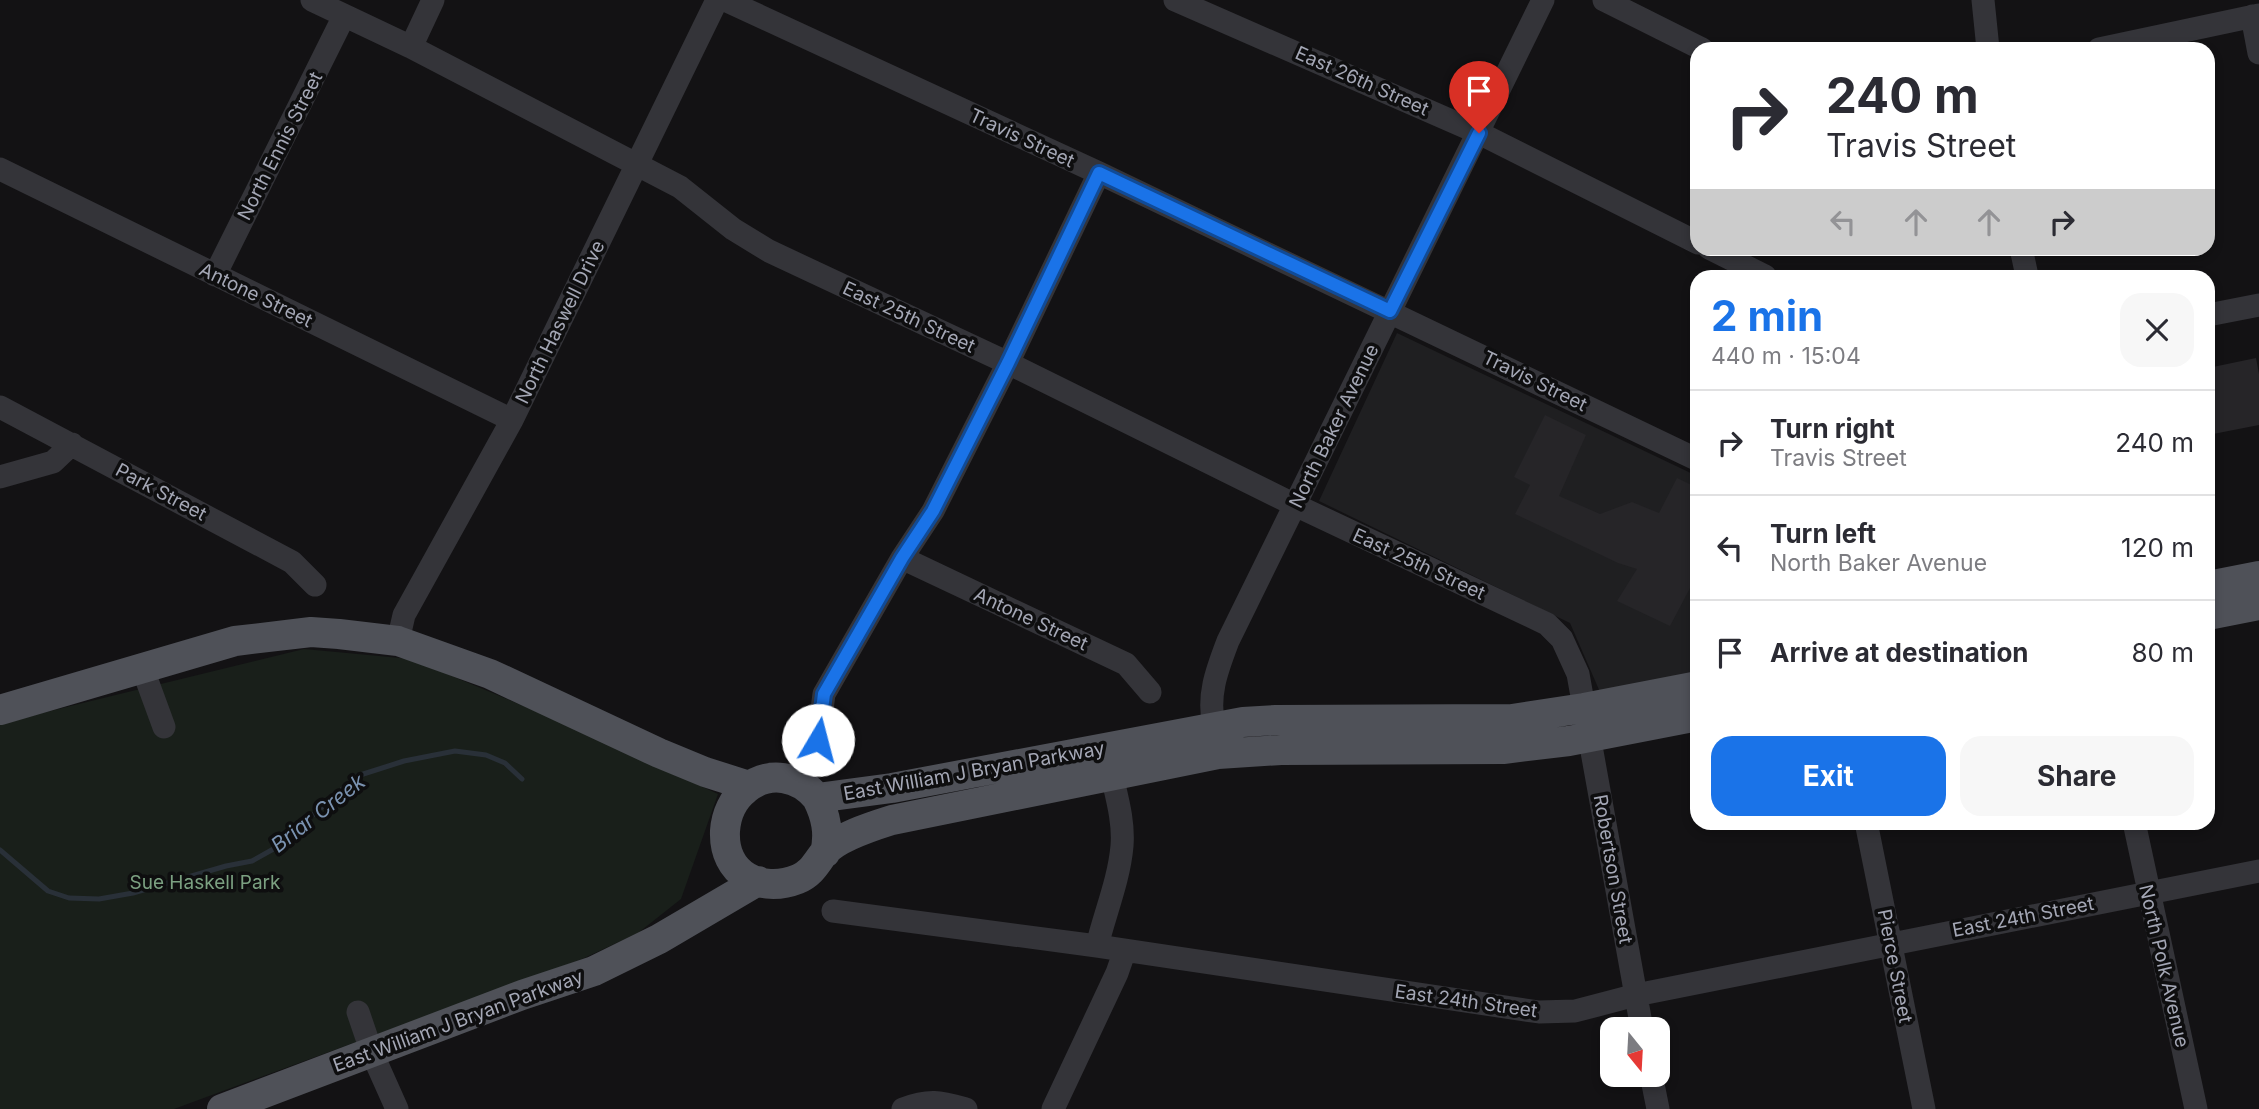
<!DOCTYPE html>
<meta charset="utf-8">
<style>
:root{--surface:#fff;--page:#f7f7f7;--text:#2b2b33;--muted:#7c7c81;--line:#e1e1e2;--accent:#1a73e8}
body{margin:0;font-family:Inter,sans-serif;background:var(--page);color:var(--text);height:100vh;display:flex;flex-direction:column;font-size:26px;white-space:nowrap}
*{box-sizing:border-box;margin:0}
p{font-size:23px;color:var(--muted)}
.icon{flex:none;width:38px;height:38px;fill:none;stroke:currentColor;stroke-width:2;stroke-linecap:round;stroke-linejoin:round}
.map{position:relative;flex:1;overflow:hidden}
.details{position:absolute;left:1690px;top:270px;width:525px;height:560px;display:flex;flex-direction:column;background:var(--surface);border-radius:21px;box-shadow:0 4px 10px #0003}
.details>*{flex:none}
.hud{position:absolute;left:1690px;top:42px;width:525px;height:214px;border-radius:21px;box-shadow:0 4px 10px #0003;background:#fff;color:var(--text);overflow:hidden}
.needle{width:46px;rotate:162deg}
.buttons{position:absolute;left:1600px;top:1017px;display:grid;gap:14px}
.buttons a{display:grid;place-items:center;width:70px;height:70px;border-radius:14px;background:var(--surface);box-shadow:0 4px 10px #0003;font-size:35px}
.pin{position:absolute;display:grid;place-items:center;width:60px;height:60px;color:#fff;margin:-72px -30px;border-radius:50% 50% 50% 0;rotate:-45deg;box-shadow:0 0 7px #0007}
.pin .icon{rotate:45deg}
.me{position:absolute;width:77px;margin:-38px;rotate:8deg;stroke-linejoin:round;filter:drop-shadow(0 0 5px #0008)}
.turn{display:flex;align-items:center;gap:24px;height:147px;padding:0 21px;font-size:32px}
.turn .icon{width:91px;height:91px;stroke-width:2.5}
.turn b{display:block;font-size:49px;line-height:60px}
.lanes{display:flex;align-items:center;height:66px;padding:0 21px;background:#0003;justify-content:center;gap:35px;direction:ltr}
.lanes .off{opacity:.35}
.round{display:grid;place-items:center;flex:none;width:74px;height:74px;border-radius:21px;background:var(--page)}
.head{display:flex;align-items:center;justify-content:space-between;height:119px;padding:0 21px}
h1{font-size:42px;font-weight:700;line-height:52px;color:var(--accent)}
.primary-button{display:flex;gap:14px;margin-top:auto;padding:14px 21px}
.primary-button a{flex:1;height:80px;border-radius:21px;background:var(--accent);color:#fff;font-size:28px;font-weight:700;line-height:80px;text-align:center}
.primary-button a+a{background:var(--page);color:var(--text)}
ul{padding:0;list-style:none}
li{display:flex;align-items:center;gap:21px;height:105px;padding:0 21px;border-top:2px solid var(--line)}
li div{flex:1}
li b{display:block;font-size:26px}
li em{font-style:normal}
.map>svg:first-child{display:block}
.built{fill:#1f1f21}
.green{fill:#191f1a}
.lines{fill:none;stroke-linecap:round;stroke-linejoin:round}
.stream{stroke:#293038;stroke-width:5}
.building{fill:#262528}
.minor{stroke:#343439;stroke-width:23}
.major{stroke:#4f5158;stroke-width:30}
.route-casing{stroke:#114b97;stroke-width:18}
.route{stroke:#1a73e8;stroke-width:12}
.labels{text-anchor:middle;dominant-baseline:central;stroke-width:7;stroke-linejoin:round;paint-order:stroke}
.street-label{font-size:19px;fill:#a4a7b5;stroke:#0e0e0f}
.park-label{font-size:19px;fill:#7ba081;stroke:#0e0e0f}
.water-label{font-size:21px;font-style:italic;fill:#7a92b0;stroke:#0e0e0f}
</style>
<div class="map">
<svg width="2259" height="1109" viewBox="0 0 2259 1109">
<rect width="100%" height="100%" fill="#131214"/>
<path class="built" d="M1397,333L1697,476V672L1600,692L1570,623L1319,501Z"/>
<path class="green" d="M304,649L411,659L562,722L718,794L681,899L638,933L582,959L174,1109H0V725L42,713Z"/>
<g class="lines">
<path class="stream" d="M0,850L48,891L69,898L99,899L133,893L226,866L252,861L277,847L357,776L404,761L455,751L486,755L505,763L522,779"/>
</g>
<path class="building" d="M2256,358L2259,374V425L2208,435V368Z
M1545,415L1586,435L1559,496L1600,514L1632,502L1659,513L1677,478L1698,488V573L1670,626L1617,601L1637,569L1618,563L1515,514L1530,485L1514,477Z"/>
<g class="lines">
<path class="minor" d="M312,0L411,47L680,187L733,229L769,251L1008,363L1295,505L1547,624L1562,639L1578,674L1642,1029
M725,0L1099,173L1698,460
M1175,0L1479,133L1698,243
M1604,0L1702,49
M1983,0L1988,49
M2252,16L2259,53
M411,47L433,0
M2099,49L2259,15
M0,169L512,420
M1709,248L1765,276
M2021,248L2027,276
M215,275L344,16
M2208,315L2259,305
M0,407L292,562L315,585
M0,477L53,462L72,444
M902,558L1126,664L1150,692
M398,641L404,615L512,420L717,0
M142,667L164,727
M1214,726C1207,695 1217,670 1228,641L1543,0
M818,740L824,694L902,558L933,511L1008,363L1099,173
M1866,822L1924,1109
M2134,822L2196,1109
M833,911L1097,946L1539,1012L1575,1011L1636,995L2259,871
M1097,946C1105,913 1119,880 1122,846C1124,822 1117,798 1112,776
M358,1012L372,1053L397,1109
M1651,1074L1658,1109
M903,1109C930,1099 940,1102 966,1109
M1053,1109L1117,973L1125,950"/>
<path class="major" d="M2208,586L2259,576
M2208,615L2259,605
M1698,686L1584,708L1512,719L1276,720L1243,722L892,788L817,798C799,776 769,770 746,789C733,799 726,815 725,831C723,874 760,894 798,879C812,873 816,863 824,853C837,837 873,826 892,820L1218,754L1281,750L1503,749L1569,741L1698,716
M0,710L235,641L311,632L339,634L398,641L490,674L659,753L705,772L749,786
M817,798C826,816 830,833 825,853
M222,1109L522,995L594,971L659,939L758,881"/>
</g>
<g class="lines">
<g class="route-casing">
<path id="route" d="M818,740L824,694L902,558L933,511L1008,363L1099,173L1390,311L1479,133"/>
</g>
<use href="#route" class="route"/>
</g>
<g class="labels">
<g class="street-label">
<text transform="translate(1362 81) rotate(24)">East 26th Street</text>
<text transform="translate(1022 138) rotate(25)">Travis Street</text>
<text transform="translate(280 146) rotate(-63)">North Ennis Street</text>
<text transform="translate(256 295) rotate(26)">Antone Street</text>
<text transform="translate(909 317) rotate(25)">East 25th Street</text>
<text transform="translate(560 322) rotate(-64)">North Haswell Drive</text>
<text transform="translate(1535 381) rotate(26)">Travis Street</text>
<text transform="translate(1334 426) rotate(-64)">North Baker Avenue</text>
<text transform="translate(161 492) rotate(28)">Park Street</text>
<text transform="translate(1419 564) rotate(25)">East 25th Street</text>
<text transform="translate(1031 619) rotate(25)">Antone Street</text>
<text transform="translate(974 771) rotate(-10)">East William J Bryan Parkway</text>
<text transform="translate(1613 869) rotate(80)">Robertson Street</text>
<text transform="translate(2023 917) rotate(-11)">East 24th Street</text>
<text transform="translate(1895 966) rotate(79)">Pierce Street</text>
<text transform="translate(2164 966) rotate(77)">North Polk Avenue</text>
<text transform="translate(1466 1001) rotate(8)">East 24th Street</text>
<text transform="translate(458 1021) rotate(-20)">East William J Bryan Parkway</text>
</g>
<g class="park-label">
<text x="205" y="882">Sue Haskell Park</text>
</g>
<g class="water-label">
<text transform="translate(318 813) rotate(-38)">Briar Creek</text>
</g>
</g>
</svg>
<div class="buttons">
<a><svg class="needle" viewBox="-14 -14 28 28"><path d="M0-13l5 13h-10z" fill="#e53935"/><path d="M0 13l5-13h-10z" fill="#7c7c81"/></svg></a>
</div>
<div class="pin" style="left:1479px;top:133px;background:#d93025"><svg class="icon" aria-label="arrive" viewBox="0 0 24 24"><path d="M6 21V4h12l-3 4 3 4H6"/></svg></div>
<svg class="me" style="left:818px;top:740px" viewBox="-20 -20 40 40"><circle r="19" fill="#fff"/><path d="M0-13L10 11 0 6-10 11z" fill="#1a73e8"/></svg>
<div class="hud">
<div class="turn"><svg class="icon" aria-label="right" viewBox="0 0 24 24"><path d="M7 20v-9h11M14 6l5 5-5 5"/></svg><div><b>240 m</b>Travis Street</div></div>
<div class="lanes"><svg class="icon off" aria-label="left" viewBox="0 0 24 24"><path d="M17 20v-9H6M10 6l-5 5 5 5"/></svg><svg class="icon off" aria-label="ahead" viewBox="0 0 24 24"><path d="M12 20V5M6 11l6-6 6 6"/></svg><svg class="icon off" aria-label="ahead" viewBox="0 0 24 24"><path d="M12 20V5M6 11l6-6 6 6"/></svg><svg class="icon" aria-label="right" viewBox="0 0 24 24"><path d="M7 20v-9h11M14 6l5 5-5 5"/></svg></div>
</div>
<section class="details">
<div class="head"><div><h1>2 min</h1><p>440 m · 15:04</p></div><a class="round"><svg class="icon" aria-label="close" viewBox="0 0 24 24"><path d="M6 6l12 12M18 6L6 18"/></svg></a></div>
<ul>
<li><svg class="icon" aria-label="right" viewBox="0 0 24 24"><path d="M7 20v-9h11M14 6l5 5-5 5"/></svg><div><b>Turn right</b><p>Travis Street</p></div><em>240 m</em></li>
<li><svg class="icon" aria-label="left" viewBox="0 0 24 24"><path d="M17 20v-9H6M10 6l-5 5 5 5"/></svg><div><b>Turn left</b><p>North Baker Avenue</p></div><em>120 m</em></li>
<li><svg class="icon" aria-label="arrive" viewBox="0 0 24 24"><path d="M6 21V4h12l-3 4 3 4H6"/></svg><div><b>Arrive at destination</b></div><em>80 m</em></li>
</ul>
<div class="primary-button"><a>Exit</a><a>Share</a></div>
</section>
</div>
